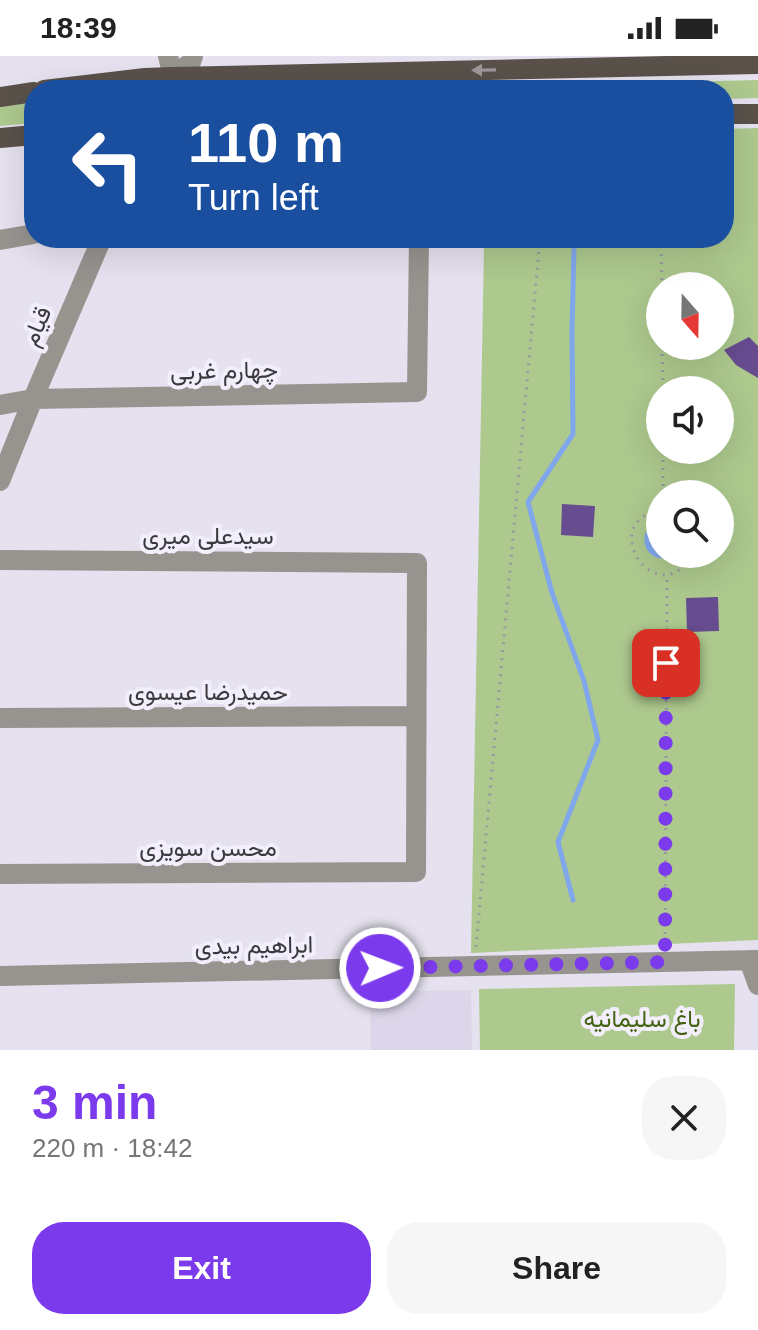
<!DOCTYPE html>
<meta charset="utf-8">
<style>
:root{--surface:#fff;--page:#f6f6f6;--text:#222;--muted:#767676;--accent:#7c3aed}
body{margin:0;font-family:Helvetica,Vazirmatn,sans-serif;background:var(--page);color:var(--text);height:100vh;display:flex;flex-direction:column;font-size:30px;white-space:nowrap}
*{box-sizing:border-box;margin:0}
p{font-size:26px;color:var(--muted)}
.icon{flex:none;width:44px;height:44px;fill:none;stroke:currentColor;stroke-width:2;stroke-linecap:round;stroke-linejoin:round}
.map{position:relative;height:994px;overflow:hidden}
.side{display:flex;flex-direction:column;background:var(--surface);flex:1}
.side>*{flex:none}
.banner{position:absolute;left:24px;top:24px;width:710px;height:168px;border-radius:32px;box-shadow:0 8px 32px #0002;background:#1a4fa0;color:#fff;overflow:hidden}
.needle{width:52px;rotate:160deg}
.fabs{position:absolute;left:646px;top:216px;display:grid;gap:16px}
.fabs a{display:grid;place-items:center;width:88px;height:88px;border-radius:50%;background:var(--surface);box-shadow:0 8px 32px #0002;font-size:40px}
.pin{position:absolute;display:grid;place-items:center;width:68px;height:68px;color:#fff;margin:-34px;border-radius:16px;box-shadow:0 4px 12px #0006}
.me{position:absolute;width:88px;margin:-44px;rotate:89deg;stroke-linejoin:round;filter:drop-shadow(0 0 6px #0008)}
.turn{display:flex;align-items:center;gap:28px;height:168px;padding:0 32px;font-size:36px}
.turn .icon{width:104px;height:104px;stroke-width:2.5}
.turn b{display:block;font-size:56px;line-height:68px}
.round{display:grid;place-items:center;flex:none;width:84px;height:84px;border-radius:32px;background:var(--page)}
.summary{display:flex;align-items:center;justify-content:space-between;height:136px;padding:0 32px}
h1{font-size:48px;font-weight:700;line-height:60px;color:var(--accent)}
.cta{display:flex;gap:16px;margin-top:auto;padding:16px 32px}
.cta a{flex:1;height:92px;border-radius:32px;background:var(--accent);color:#fff;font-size:32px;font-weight:700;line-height:92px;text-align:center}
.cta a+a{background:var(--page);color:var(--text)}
.status{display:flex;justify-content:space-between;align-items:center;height:56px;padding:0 40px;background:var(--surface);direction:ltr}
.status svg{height:22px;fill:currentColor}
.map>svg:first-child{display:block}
.built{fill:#dcd6ea}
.green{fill:#adc98e;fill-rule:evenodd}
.water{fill:#80a7eb}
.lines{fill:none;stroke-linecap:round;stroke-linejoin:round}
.stream{stroke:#80a7eb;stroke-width:5}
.building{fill:#674c90}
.path{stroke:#9c98a2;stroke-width:3;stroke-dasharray:2 6;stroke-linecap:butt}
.minor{stroke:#97938f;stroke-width:20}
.major{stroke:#59514a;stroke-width:20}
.oneway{fill:#9e989a}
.route{stroke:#7c3aed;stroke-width:14;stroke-dasharray:0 25.2}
.labels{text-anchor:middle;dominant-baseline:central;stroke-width:8;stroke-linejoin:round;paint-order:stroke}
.street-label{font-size:24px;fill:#3b393e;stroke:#f2eefb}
.park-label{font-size:24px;fill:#436211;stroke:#f2eefb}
</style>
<div class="status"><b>18:39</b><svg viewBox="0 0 49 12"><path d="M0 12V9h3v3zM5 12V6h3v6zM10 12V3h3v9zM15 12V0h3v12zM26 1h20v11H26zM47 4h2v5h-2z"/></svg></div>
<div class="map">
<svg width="758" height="994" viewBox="0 0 758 994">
<rect width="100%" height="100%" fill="#e5e1ee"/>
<path class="built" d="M471,934L472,994H371L370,936Z"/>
<path class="green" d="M758,24V42L724,43V34H203H335Z
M34,46V67L0,70V51Z
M758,72V884L471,897L484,190H538L539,182H724V73ZM660,230H720V290H660ZM660,334H720V394H660ZM660,438H720V498H660Z
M735,928L734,994H480L479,933Z"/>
<path class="water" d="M660,464V498H677C649,516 629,476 660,464Z"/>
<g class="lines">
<path class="stream" d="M573,844L558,786L598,684L584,625L552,537L528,446L573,378L572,275L574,194"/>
</g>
<path class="building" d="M749,281L758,290V322L736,309L724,294Z
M562,448L595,450L593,481L561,479Z
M718,541L719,575L687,576L686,542Z"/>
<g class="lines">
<path class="path" d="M661,182L662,230
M662,290L663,334
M663,438V394
M660,454C595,466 657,560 693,498
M665,886L667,518
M476,891L540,182"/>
<path class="minor" d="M168,0L173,21L191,6L193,0
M0,184L34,178
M0,349L33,343L417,336L419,182
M0,425L33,343L102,182
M0,504L417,507L416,816L0,818
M0,662L416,660
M749,904L758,929
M0,920L758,904"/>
<path class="major" d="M44,34L145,22L173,21L758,8
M0,41L34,36
M724,58H758
M0,82L34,79"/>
</g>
<defs><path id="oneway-solid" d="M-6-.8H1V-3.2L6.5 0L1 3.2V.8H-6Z" transform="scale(2)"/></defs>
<use class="oneway" href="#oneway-solid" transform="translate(484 14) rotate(179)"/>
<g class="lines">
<path class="route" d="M380,912L665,906L666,607"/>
</g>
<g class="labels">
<g class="street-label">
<text transform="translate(36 270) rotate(-67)">قیام</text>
<text transform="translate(224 314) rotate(-1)">چهارم غربی</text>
<text x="208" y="479">سیدعلی میری</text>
<text x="208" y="635">حمیدرضا عیسوی</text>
<text x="208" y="791">محسن سویزی</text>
<text transform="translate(254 889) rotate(-1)">ابراهیم بیدی</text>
</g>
<g class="park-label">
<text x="642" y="962">باغ سلیمانیه</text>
</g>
</g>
</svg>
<div class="fabs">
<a><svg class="needle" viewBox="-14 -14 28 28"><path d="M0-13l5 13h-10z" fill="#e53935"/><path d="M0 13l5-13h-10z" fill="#767676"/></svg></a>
<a><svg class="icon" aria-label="sound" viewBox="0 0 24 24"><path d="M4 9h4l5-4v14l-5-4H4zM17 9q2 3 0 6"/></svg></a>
<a><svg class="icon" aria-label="search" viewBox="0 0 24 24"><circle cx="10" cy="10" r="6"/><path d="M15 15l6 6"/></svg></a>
</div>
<div class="pin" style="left:666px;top:607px;background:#d93025"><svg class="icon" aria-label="arrive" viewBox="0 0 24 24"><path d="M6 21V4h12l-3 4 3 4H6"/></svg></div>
<svg class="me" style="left:380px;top:912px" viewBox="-20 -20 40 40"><circle r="17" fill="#7c3aed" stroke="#fff" stroke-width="3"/><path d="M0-11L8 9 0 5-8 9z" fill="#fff"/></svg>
<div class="banner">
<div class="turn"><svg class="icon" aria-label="left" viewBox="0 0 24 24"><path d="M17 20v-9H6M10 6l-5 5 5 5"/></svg><div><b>110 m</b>Turn left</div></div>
</div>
</div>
<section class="side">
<div class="summary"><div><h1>3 min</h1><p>220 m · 18:42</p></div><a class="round"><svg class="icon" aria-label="close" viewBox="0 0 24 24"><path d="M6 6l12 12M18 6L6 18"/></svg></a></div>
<div class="cta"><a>Exit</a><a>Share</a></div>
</section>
